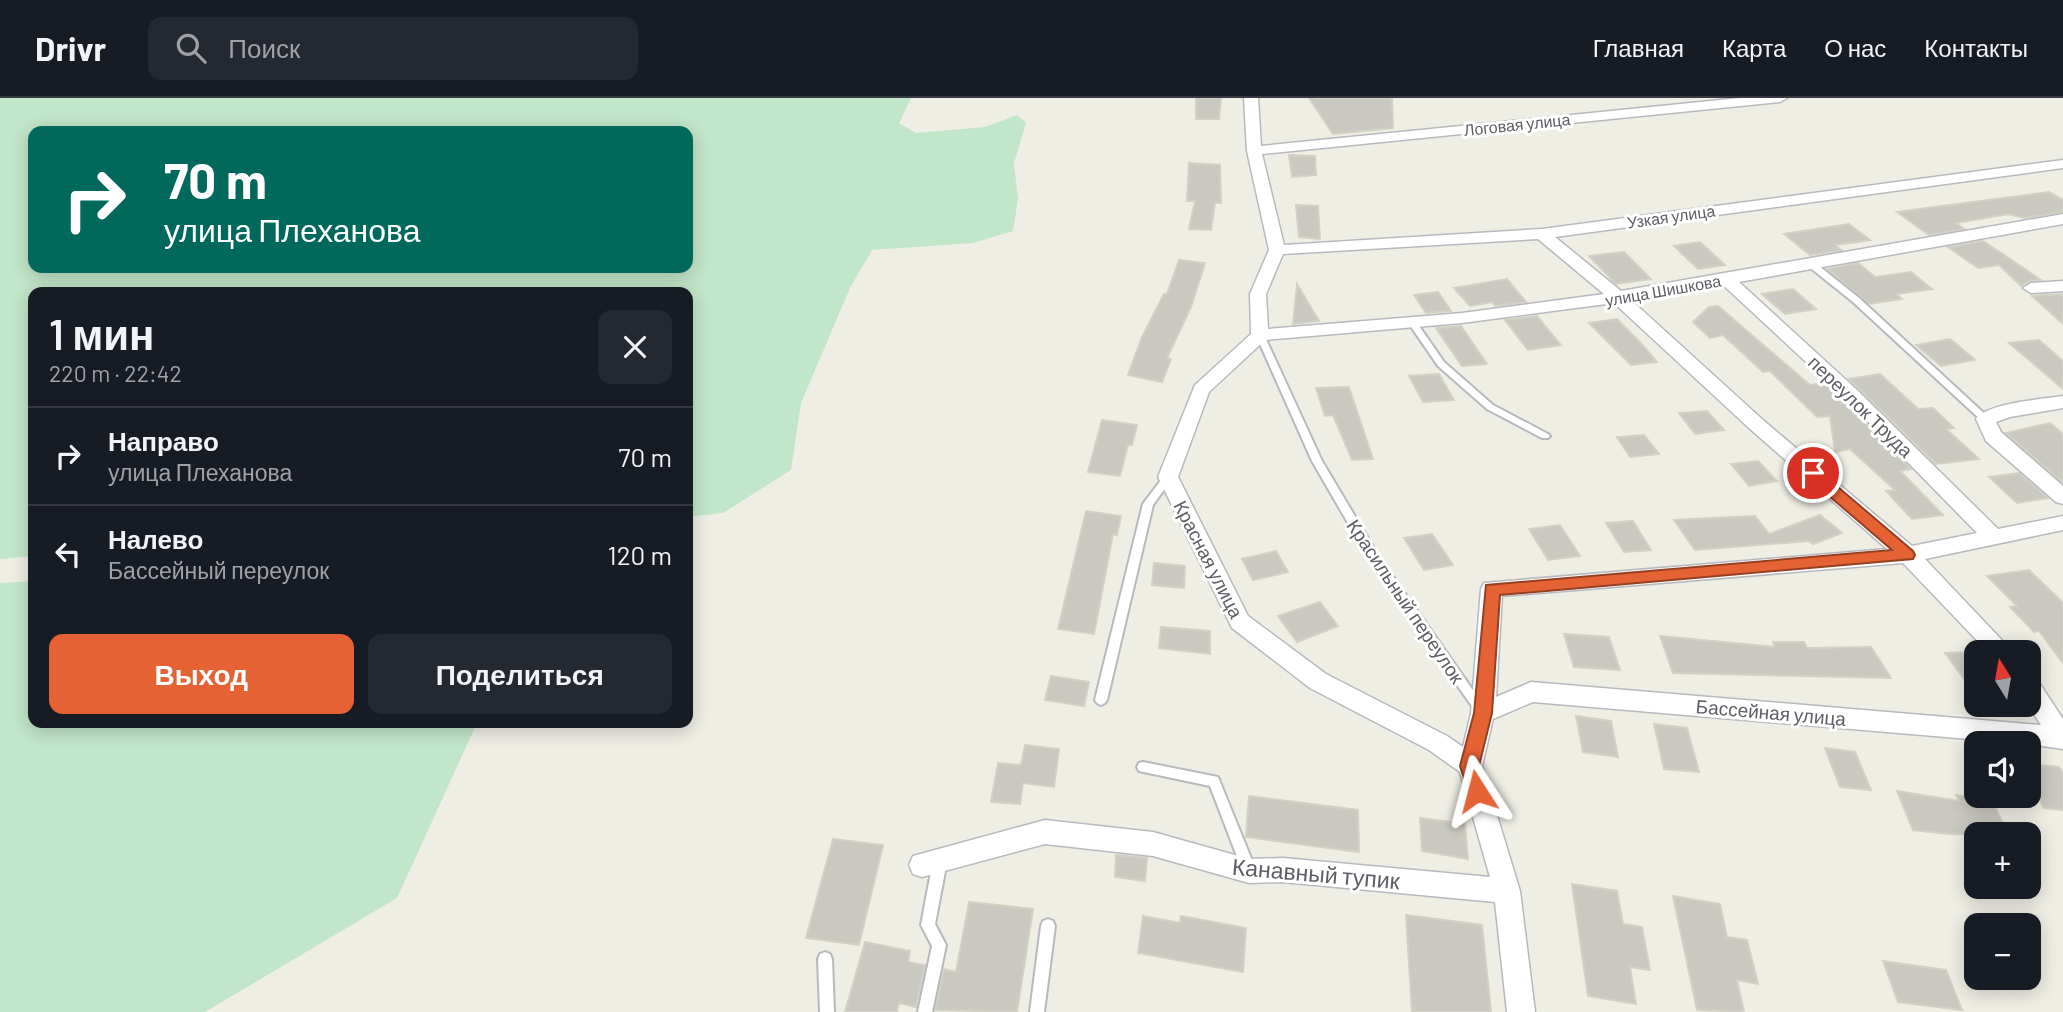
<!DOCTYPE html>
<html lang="ru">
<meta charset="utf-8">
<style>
:root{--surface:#171b24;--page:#242831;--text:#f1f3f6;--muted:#9ea1a6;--line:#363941;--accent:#e56235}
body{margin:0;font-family:Barlow,sans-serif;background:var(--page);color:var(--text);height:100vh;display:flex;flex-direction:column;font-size:26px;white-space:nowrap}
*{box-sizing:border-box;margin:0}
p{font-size:23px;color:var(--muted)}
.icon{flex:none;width:38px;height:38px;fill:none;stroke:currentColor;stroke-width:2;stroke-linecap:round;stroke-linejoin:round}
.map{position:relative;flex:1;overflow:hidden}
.sheet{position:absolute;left:28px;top:189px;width:665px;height:441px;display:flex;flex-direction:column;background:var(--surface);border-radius:14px;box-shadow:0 4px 18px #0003}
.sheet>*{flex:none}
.banner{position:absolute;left:28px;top:28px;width:665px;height:147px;border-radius:14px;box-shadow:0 4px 18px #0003;background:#00695c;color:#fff;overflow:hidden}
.needle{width:46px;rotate:349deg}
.fabs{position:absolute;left:1964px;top:542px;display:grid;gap:14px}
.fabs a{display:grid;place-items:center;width:77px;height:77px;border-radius:14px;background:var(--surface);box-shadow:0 4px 18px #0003;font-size:35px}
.pin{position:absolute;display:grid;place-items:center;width:60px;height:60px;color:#fff;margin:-30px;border:4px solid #fff;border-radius:50%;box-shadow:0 2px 7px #0007}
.me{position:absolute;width:77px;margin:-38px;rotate:351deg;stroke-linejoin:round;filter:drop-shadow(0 0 5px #0008)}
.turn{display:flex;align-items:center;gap:24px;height:147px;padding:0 21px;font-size:32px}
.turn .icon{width:91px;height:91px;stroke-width:2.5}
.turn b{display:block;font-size:49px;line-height:60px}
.round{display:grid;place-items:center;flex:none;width:74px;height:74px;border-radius:14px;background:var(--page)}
.summary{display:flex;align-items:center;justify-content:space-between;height:119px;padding:0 21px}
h1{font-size:42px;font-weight:600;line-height:52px}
.action{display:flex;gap:14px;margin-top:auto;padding:14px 21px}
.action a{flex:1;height:80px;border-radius:14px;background:var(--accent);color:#fff;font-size:28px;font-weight:600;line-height:80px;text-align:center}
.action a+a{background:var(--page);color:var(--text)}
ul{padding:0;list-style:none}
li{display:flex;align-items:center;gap:21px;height:98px;padding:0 21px;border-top:2px solid var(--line)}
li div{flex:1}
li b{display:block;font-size:26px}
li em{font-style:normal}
header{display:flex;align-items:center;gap:42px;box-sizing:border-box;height:98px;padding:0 35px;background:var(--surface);border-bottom:2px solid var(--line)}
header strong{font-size:33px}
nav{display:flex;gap:38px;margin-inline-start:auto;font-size:24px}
.search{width:490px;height:63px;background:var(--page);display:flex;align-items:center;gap:18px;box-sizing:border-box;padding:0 24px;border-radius:14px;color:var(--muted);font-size:26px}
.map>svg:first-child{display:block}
.green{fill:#c2e6c9;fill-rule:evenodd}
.building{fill:#cac9c1;stroke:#d3d1c3;stroke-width:2}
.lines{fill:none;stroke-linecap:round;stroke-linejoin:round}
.service-casing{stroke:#b7b9be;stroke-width:4}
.minor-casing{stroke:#b7b9be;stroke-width:3}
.service{fill:#fff;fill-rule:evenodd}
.minor{fill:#fff;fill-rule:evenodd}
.route{fill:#e56235;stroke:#954022;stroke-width:2}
.labels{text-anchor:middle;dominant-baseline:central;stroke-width:6;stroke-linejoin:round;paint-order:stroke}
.far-street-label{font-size:16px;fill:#5d5f65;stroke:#fff}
.street-label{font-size:19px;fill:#5d5f65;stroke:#fff}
.near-street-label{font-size:23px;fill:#5d5f65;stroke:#fff}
</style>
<header>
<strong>Drivr</strong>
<div class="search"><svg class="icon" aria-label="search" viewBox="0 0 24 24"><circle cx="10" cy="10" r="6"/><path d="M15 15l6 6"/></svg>Поиск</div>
<nav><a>Главная</a><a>Карта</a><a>О нас</a><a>Контакты</a></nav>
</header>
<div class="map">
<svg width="2063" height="914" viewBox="0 0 2063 914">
<rect width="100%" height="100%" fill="#efeee5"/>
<path class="green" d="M0,0H911L899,25L916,35L985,29L1017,17L1026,25L1014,65L1018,101L1013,133L973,145L872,152L850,190L801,305L791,372L723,415L688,419V194H33V458L0,461ZM33,33H688V170H33Z
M33,483V625H477L397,800L205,914H0V485Z"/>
<path class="building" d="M1196,0H1221L1219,21H1196Z
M1309,0H1392L1393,30L1333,36Z
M1289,57L1315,58L1316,77L1292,79Z
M1189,65L1220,67L1221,105H1215L1211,132L1189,131L1195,103H1187Z
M2049,94L2063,102V114L2024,120L2008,116L1956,125L1964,131L1929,137L1897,114Z
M1296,107L1318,108L1320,141L1299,139Z
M1849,126L1870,142L1835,147L1841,152L1810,157L1784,136Z
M1983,143L2016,165L2041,182L2030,183L2021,188L1999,167L1978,170L1948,149Z
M1700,144L1725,167L1698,171L1674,148Z
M1624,154L1651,181L1616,186L1589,158Z
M1179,162L1205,165L1191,209L1167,260L1171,261L1162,284L1128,277L1142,239L1164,196H1167Z
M1858,165L1875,179L1911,174L1932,191L1896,196L1902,201L1869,206L1828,171Z
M1507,181L1526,204L1495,208L1492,204L1470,208L1454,190Z
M1297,186L1319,223L1293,226Z
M1793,191L1816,211L1785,216L1762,196Z
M1438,194L1451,213L1426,215L1414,197Z
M2063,196V226L2032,198L2062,196Z
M1718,208L1810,287L1824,285L1843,302L1911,371L1900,373L1943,417L1912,421L1886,393L1895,392L1850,351L1835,354L1830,318L1817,319L1770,273L1763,274L1723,237L1710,240L1693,224L1709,209Z
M1537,218L1541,223L1561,247L1528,252L1505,222Z
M1617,221L1640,244L1657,264L1631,267L1589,225Z
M1461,228L1487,266L1462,268L1436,230Z
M1950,241L1975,262L1941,268L1916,247Z
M2039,242L2063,263V291L2009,245Z
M1439,276L1454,302L1423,304L1409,278Z
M1880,276L1918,311L1933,310L1954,330L1946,331L1979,361L1936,366L1849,281Z
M1349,289L1373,361L1352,362L1333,317L1325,318L1316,290Z
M1707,313L1724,332L1695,336L1679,315Z
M1102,322L1137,327L1132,347H1128L1120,378L1088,374Z
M2050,325L2063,336V385L2006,335Z
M1644,337L1659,356L1630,359L1617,339Z
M1758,363L1777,383L1749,388L1731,366Z
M2019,375L2048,400L2017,405L1989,379Z
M1086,413L1121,418L1117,437L1113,436L1094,536L1058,531Z
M1820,417L1842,435L1813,446L1809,443L1695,452L1674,422L1755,418L1769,436Z
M1633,423L1651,452L1624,454L1606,425Z
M1560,427L1580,458L1548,462L1529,431Z
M1432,436L1453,467L1424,472L1404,440Z
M1276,453L1288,474L1253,482L1242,461Z
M1154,465L1185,468L1184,490L1152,487Z
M2029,472L2063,505V565L2039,533L2034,534L2010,509L2017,508L1987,478Z
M1320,504L1338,528L1297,544L1278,518Z
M1161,529L1210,533V556L1159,550Z
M1564,536L1609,539L1620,572L1574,569Z
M1660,538L1775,549L1773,544H1804L1807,550L1871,549L1891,580L1673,575Z
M1976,554V597L1945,555Z
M1051,578L1089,584L1084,608L1045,602Z
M1576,618L1611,623L1618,659L1583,654Z
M1654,626L1687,630L1699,674L1664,671Z
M1025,647L1059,651L1054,689L1023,685L1020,706L991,704L998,665L1021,667Z
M1825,650L1855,654L1871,692L1840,689Z
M2028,666L2059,669L2063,675V712L2044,710L2028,680Z
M1897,693L1959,703L1956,697L1992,702L2008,737L1949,736L1913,732Z
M1249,698L1358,712L1359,754L1246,739Z
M1420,720L1465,726L1468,761L1422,753Z
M833,741L883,747L859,847L806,840Z
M1116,757L1147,760L1145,783L1115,779Z
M1572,786L1617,793L1623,826L1642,829L1650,872L1630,869L1636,906L1588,898Z
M1673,798L1720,806L1727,839L1747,842L1758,886L1737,882L1744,914L1697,912Z
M969,804L1033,811L1017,914L935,912L944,871L956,874Z
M1406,817L1482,827L1491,914H1412Z
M1143,818L1180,825L1181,818L1246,830L1243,874L1138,855Z
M865,844L910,853L908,864L925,867L916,909L899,905L897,914H845Z
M1883,863L1946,872L1962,912L1898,904Z"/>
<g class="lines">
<g class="service-casing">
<path id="service" d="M1808,164H1814L1859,200L1988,319L1990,321L1988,323H1982L1853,204L1808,168Z
M1414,224L1417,225L1444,264L1493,307L1548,336L1550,338L1548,340H1542L1487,311L1438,268L1410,227Z
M1260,234L1264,237L1322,363L1378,457L1484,608L1486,611L1484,614L1480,616L1476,614L1370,463L1312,363L1256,237Z
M1168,376L1173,379L1153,407L1107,602L1105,605L1101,607L1097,605L1095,602L1143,406L1165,377Z
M1143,664L1218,679L1255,770L1253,774L1248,776L1243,774L1210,688L1139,673L1137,669L1139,665Z
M940,757L945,759L947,763L935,826L946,847L932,914H918L932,848L921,827L933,763L935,759Z
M1048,821L1053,823L1055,828L1044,914H1030L1041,828L1043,823Z
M825,854L830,856L832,861L834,914H820L818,861L820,856Z"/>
</g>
<g class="minor-casing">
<path id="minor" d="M1244,0H1258L1261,48L1740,0H1787L1780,4L1262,56L1284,147L1542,131L2063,62V70L1555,139L1621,193L2063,116V126L1739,184L1857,292L1998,431L2063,418V432L1925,461L2014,555H1989L1903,465L1502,498L1496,599L1531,584L2041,627L2028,607V578L2036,580L2063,621V651L2028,646L1533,604L1493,621L1482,668L1520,793L1535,914H1507L1495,804L1283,784L1249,785L1153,758L1045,746L922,779L913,776L909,767L913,758L1045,722L1153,734L1249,761L1283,760L1490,779L1460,674L1429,652L1310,590L1232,530L1158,379L1195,287L1251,236L1250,196L1269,152L1247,53ZM1538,141L1604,196L1462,215L1268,231L1266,196L1283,156ZM1723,187L1845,300L1977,435L1912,448L1763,322L1631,202ZM1614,205L1749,330L1887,451L1484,485L1481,491L1471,615L1463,649L1447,638L1326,576L1248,518L1178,379L1209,294L1265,242L1462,225Z
M2063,183V193L2031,195L2023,190L2031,185Z
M2063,298V310L2010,319L1996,324L2001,334L2063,388V406L2056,404L1986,343L1976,321C1987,305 2043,301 2063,298Z"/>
</g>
<use href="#service" class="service"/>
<use href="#minor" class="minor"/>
</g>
<path class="route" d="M1813,370L1818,372L1913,453L1915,457L1913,461L1500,497L1492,615L1479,668L1487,693L1484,699L1477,701L1470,699L1460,668L1474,615L1486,487L1892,452L1807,379L1805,375Z"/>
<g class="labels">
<g class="far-street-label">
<text transform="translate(1517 26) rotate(-6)">Логовая улица</text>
<text transform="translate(1671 118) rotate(-8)">Узкая улица</text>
<text transform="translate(1663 192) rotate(-10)">улица Шишкова</text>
</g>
<g class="street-label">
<text transform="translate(1861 308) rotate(44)">переулок Труда</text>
<text transform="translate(1209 461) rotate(63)">Красная улица</text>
<text transform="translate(1406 503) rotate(56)">Красильный переулок</text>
<text transform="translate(1771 614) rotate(5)">Бассейная улица</text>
</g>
<g class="near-street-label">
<text transform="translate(1316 775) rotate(5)">Канавный тупик</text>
</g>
</g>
</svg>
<div class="fabs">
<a><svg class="needle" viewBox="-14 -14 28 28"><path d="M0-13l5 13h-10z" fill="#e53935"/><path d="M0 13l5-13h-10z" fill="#9ea1a6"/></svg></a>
<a><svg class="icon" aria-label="sound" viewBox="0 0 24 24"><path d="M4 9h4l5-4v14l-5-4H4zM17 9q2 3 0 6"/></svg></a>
<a>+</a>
<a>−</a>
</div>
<div class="pin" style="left:1813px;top:375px;background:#d93025"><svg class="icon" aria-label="arrive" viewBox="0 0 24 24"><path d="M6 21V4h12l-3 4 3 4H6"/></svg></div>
<svg class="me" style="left:1477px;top:693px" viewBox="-20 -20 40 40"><path d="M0-17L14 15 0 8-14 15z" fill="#e56235" stroke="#fff" stroke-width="4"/></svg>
<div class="banner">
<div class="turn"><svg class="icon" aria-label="right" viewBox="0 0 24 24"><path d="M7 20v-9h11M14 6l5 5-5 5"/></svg><div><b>70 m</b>улица Плеханова</div></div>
</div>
<section class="sheet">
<div class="summary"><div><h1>1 мин</h1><p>220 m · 22:42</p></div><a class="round"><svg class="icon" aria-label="close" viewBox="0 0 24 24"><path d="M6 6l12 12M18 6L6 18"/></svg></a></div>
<ul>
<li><svg class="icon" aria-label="right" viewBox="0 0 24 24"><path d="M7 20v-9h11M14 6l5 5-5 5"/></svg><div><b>Направо</b><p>улица Плеханова</p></div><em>70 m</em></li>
<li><svg class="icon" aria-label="left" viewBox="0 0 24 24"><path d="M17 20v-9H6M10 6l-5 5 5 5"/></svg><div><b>Налево</b><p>Бассейный переулок</p></div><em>120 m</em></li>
</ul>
<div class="action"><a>Выход</a><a>Поделиться</a></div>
</section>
</div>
